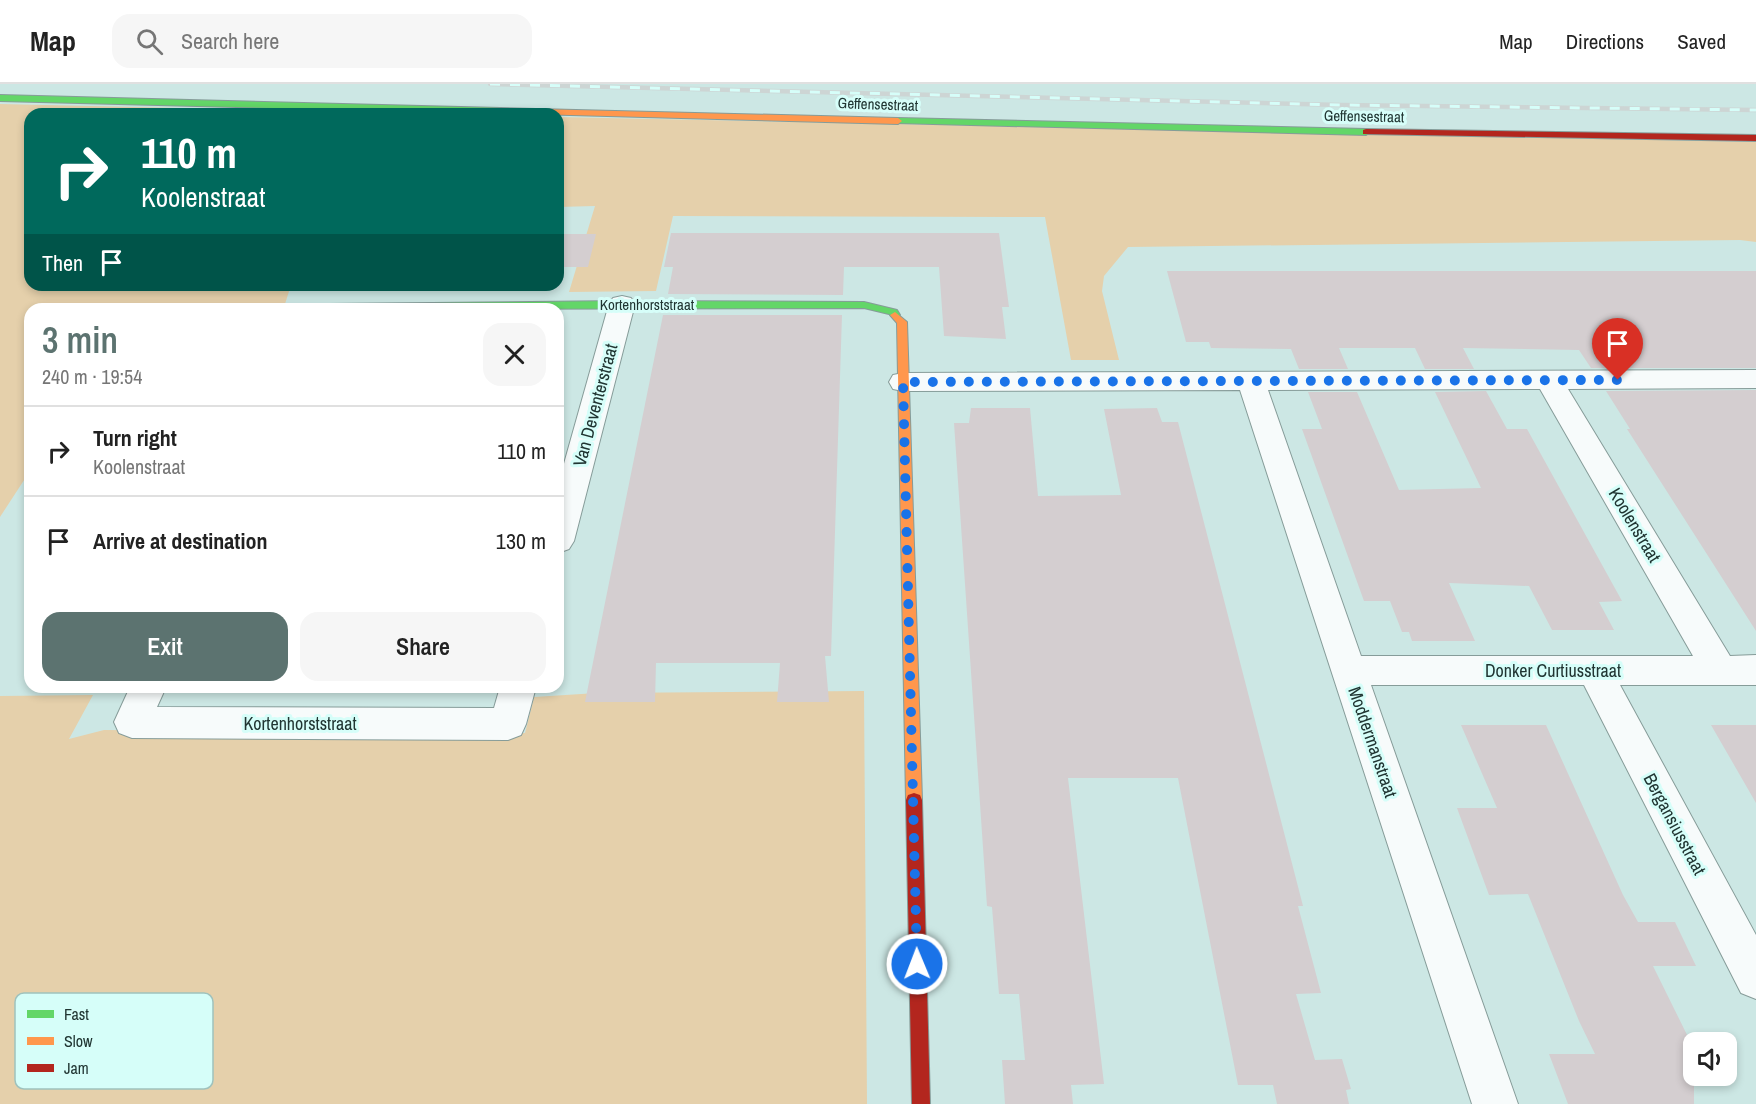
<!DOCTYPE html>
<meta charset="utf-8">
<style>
:root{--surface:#fff;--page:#f6f6f6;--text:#222;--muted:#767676;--line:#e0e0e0;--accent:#5c7370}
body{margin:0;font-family:"Archivo Narrow",sans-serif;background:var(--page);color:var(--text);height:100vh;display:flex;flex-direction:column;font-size:22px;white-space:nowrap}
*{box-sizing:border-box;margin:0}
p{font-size:20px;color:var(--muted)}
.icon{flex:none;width:33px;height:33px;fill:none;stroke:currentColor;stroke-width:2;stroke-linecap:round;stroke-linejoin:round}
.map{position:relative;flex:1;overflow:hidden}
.drawer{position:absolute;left:24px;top:219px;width:540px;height:390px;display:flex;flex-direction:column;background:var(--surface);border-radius:18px;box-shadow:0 3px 9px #0003}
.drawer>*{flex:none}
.guide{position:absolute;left:24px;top:24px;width:540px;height:183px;border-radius:18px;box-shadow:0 3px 9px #0003;background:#00695c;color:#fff;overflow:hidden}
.controls{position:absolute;left:1683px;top:948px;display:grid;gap:12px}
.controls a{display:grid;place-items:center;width:54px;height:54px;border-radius:12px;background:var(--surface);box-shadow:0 3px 9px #0003;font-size:30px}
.pin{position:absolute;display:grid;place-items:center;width:51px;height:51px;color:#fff;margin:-62px -26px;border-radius:50% 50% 50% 0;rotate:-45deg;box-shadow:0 0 6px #0007}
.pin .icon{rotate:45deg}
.me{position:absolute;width:66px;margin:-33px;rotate:359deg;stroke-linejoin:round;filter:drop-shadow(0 0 4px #0008)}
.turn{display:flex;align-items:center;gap:21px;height:126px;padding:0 18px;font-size:27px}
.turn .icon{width:78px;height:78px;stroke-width:2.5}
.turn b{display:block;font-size:42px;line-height:51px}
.then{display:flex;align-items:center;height:57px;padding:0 18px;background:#0003;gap:12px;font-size:22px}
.round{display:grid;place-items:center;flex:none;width:63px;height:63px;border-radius:18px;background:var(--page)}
.head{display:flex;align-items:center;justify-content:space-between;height:102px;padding:0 18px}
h1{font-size:36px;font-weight:600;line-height:45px;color:var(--accent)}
.cta{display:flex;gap:12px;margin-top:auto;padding:12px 18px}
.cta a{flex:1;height:69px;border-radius:18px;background:var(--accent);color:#fff;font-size:24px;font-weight:600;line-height:69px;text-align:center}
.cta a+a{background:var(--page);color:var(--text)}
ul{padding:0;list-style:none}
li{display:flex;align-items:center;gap:18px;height:90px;padding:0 18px;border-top:2px solid var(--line)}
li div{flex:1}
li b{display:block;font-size:22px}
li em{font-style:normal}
header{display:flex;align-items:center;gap:36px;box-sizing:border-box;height:84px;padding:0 30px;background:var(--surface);border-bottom:2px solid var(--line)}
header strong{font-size:28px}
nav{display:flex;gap:33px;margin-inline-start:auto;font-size:21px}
.search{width:420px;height:54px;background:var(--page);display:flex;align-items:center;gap:15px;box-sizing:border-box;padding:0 21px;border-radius:18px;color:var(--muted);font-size:22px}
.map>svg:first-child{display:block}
.green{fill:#e5d0ab}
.building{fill:#d4ced0}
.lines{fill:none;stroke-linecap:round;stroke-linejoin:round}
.street-casing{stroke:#869c99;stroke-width:2}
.fast-casing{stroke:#869c99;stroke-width:2}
.slow-casing{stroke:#869c99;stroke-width:2}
.jam-casing{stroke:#869c99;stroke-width:2}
.street{fill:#f7fbfb;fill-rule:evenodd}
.fast{fill:#63d668;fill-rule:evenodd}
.slow{fill:#ff974d;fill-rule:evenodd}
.jam{fill:#b3261e;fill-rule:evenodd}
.rail-casing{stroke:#cdd5d4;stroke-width:4.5}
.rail{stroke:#d6fef9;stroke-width:3;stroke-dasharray:10;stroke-linecap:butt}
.route{stroke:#1a73e8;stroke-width:10;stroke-dasharray:0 18}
.labels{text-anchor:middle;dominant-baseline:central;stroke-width:6;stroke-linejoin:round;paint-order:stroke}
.far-street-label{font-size:15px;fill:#203532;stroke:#d6fef9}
.street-label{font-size:18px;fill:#203532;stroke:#d6fef9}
.key{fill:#d6fef9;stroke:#9fc2bd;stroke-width:1.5}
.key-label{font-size:16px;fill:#203532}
</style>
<header>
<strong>Map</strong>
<div class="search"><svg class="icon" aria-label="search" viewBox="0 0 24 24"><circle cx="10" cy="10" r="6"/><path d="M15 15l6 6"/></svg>Search here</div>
<nav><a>Map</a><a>Directions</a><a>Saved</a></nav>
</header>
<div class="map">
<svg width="1756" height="1020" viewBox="0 0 1756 1020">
<rect width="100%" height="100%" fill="#cce7e4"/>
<path class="green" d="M0,20L437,30H30V201H291L285,220L290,225H30V387L0,433Z
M558,33L1756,58V158L1740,156L1128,163L1104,192L1102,207L1119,276H1071L1045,133L673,132L656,207L569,208L595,122L558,123Z
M864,607L867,1020H0V612L93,611L69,655L104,646L525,649L534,613L597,609Z"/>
<path class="building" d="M671,149H999L1009,223H1002L1006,255L944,252L939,183H844L843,211L668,210L673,183H664Z
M558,150H596L588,183H558Z
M1167,187H1756V284H1591L1579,266L1463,264L1474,285H1425L1415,264H1339L1348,285H1299L1291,265L1211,264L1209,258H1186Z
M663,231H842L831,572H825L829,618H777L780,579H656L655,618H585Z
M1756,306V547L1627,345H1630L1606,307Z
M1486,307L1507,345H1527L1622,517L1599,518L1614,546H1552L1529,502L1449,499L1475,557H1412L1409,548H1402L1390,517H1364L1302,345H1322L1308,308H1357L1399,406L1481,404L1435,308Z
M971,324H1030L1038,412L1121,411L1104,325L1157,324L1162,338H1178L1303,822H1298L1321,909L1296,910L1315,976L1342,975L1351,1005L1346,1006L1349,1020H1277L1273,1001H1238L1178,694H1068L1104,1000L1071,1001L1073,1020H1005L1002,976H1025L1019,910H999L992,823L987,822L954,339H969Z
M1461,641H1546L1623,811L1638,838H1675L1696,882H1653L1694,965V1020H1568L1549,970H1595L1579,937L1528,810L1489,811L1457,724H1497Z
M1711,641H1756V719Z"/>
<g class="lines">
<g class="street-casing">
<path id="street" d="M622,212L631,214L635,220L574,457L569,465L558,469V401L609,220L613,214Z
M1756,286V304L1568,305L1730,572L1756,571V601H1620L1756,851V915L1741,909L1584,601H1371L1518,1020H1472L1240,306L903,307L893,305L889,298L893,291L903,289ZM1540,305L1693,572H1361L1268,306Z
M130,603H166L157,623L494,624L500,603H536L526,640L521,651L508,656L132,654L119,649L114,638Z"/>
</g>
<g class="fast-casing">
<path id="fast" d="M0,11L536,25L540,28L538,30H514L0,17Z
M898,34L1366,45L1370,48L1366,51L895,39L894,37Z
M622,217L864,218L897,226L900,231L895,234L889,230L864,224L323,225L329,220Z"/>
</g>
<g class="slow-casing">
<path id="slow" d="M536,25L898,34L902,37L898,40L533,30L532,28Z
M895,228L907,238L922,716L920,721L914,723L908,721L906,716L897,239L890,231Z"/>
</g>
<g class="jam-casing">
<path id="jam" d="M1366,45L1756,51V57L1363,50V46Z
M914,709L920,711L922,716L930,1020H912L906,716L908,711Z"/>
</g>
<use href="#street" class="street"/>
<use href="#fast" class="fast"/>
<use href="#slow" class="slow"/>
<use href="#jam" class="jam"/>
<g class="rail-casing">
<path id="rail" d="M490,0L1341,21L1756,26"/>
</g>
<use href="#rail" class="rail"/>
</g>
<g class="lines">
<path class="route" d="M917,880L903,298L1618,296"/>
</g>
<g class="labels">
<g class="far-street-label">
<text transform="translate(878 20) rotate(2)">Geffensestraat</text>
<text transform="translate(1364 32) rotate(1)">Geffensestraat</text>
<text x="647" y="220">Kortenhorststraat</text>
</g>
<g class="street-label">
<text transform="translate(595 321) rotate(-75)">Van Deventerstraat</text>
<text transform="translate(1635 441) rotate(59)">Koolenstraat</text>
<text x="1553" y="586">Donker Curtiusstraat</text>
<text x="300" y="639">Kortenhorststraat</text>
<text transform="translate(1373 658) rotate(71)">Moddermanstraat</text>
<text transform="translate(1675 740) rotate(62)">Bergansiusstraat</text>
</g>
</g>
<rect x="15" y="909" width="198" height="96" rx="9" class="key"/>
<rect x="27" y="926" width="27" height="8" fill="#63d668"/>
<rect x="27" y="953" width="27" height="8" fill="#ff974d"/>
<rect x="27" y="980" width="27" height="8" fill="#b3261e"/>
<g class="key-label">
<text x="64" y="936">Fast</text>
<text x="64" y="963">Slow</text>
<text x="64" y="990">Jam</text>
</g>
</svg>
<div class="controls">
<a><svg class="icon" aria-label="sound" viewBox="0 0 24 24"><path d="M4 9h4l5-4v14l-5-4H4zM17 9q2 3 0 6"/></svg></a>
</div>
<div class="pin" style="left:1618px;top:296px;background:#d93025"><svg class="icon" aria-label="arrive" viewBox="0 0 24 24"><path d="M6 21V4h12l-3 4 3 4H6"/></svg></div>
<svg class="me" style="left:917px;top:880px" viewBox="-20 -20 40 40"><circle r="17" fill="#1a73e8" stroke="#fff" stroke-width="3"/><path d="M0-11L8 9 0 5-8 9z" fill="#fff"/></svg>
<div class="guide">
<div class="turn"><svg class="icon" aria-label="right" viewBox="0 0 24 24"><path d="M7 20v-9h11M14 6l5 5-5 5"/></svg><div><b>110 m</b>Koolenstraat</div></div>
<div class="then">Then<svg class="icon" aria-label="arrive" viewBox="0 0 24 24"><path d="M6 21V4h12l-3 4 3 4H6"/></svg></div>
</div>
<section class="drawer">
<div class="head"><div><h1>3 min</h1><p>240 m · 19:54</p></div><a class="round"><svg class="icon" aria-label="close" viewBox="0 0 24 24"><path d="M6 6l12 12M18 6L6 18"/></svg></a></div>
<ul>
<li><svg class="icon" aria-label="right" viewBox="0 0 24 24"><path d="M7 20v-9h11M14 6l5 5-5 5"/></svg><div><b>Turn right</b><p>Koolenstraat</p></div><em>110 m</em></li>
<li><svg class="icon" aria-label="arrive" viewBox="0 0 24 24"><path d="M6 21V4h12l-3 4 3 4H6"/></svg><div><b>Arrive at destination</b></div><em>130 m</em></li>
</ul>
<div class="cta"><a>Exit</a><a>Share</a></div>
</section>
</div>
